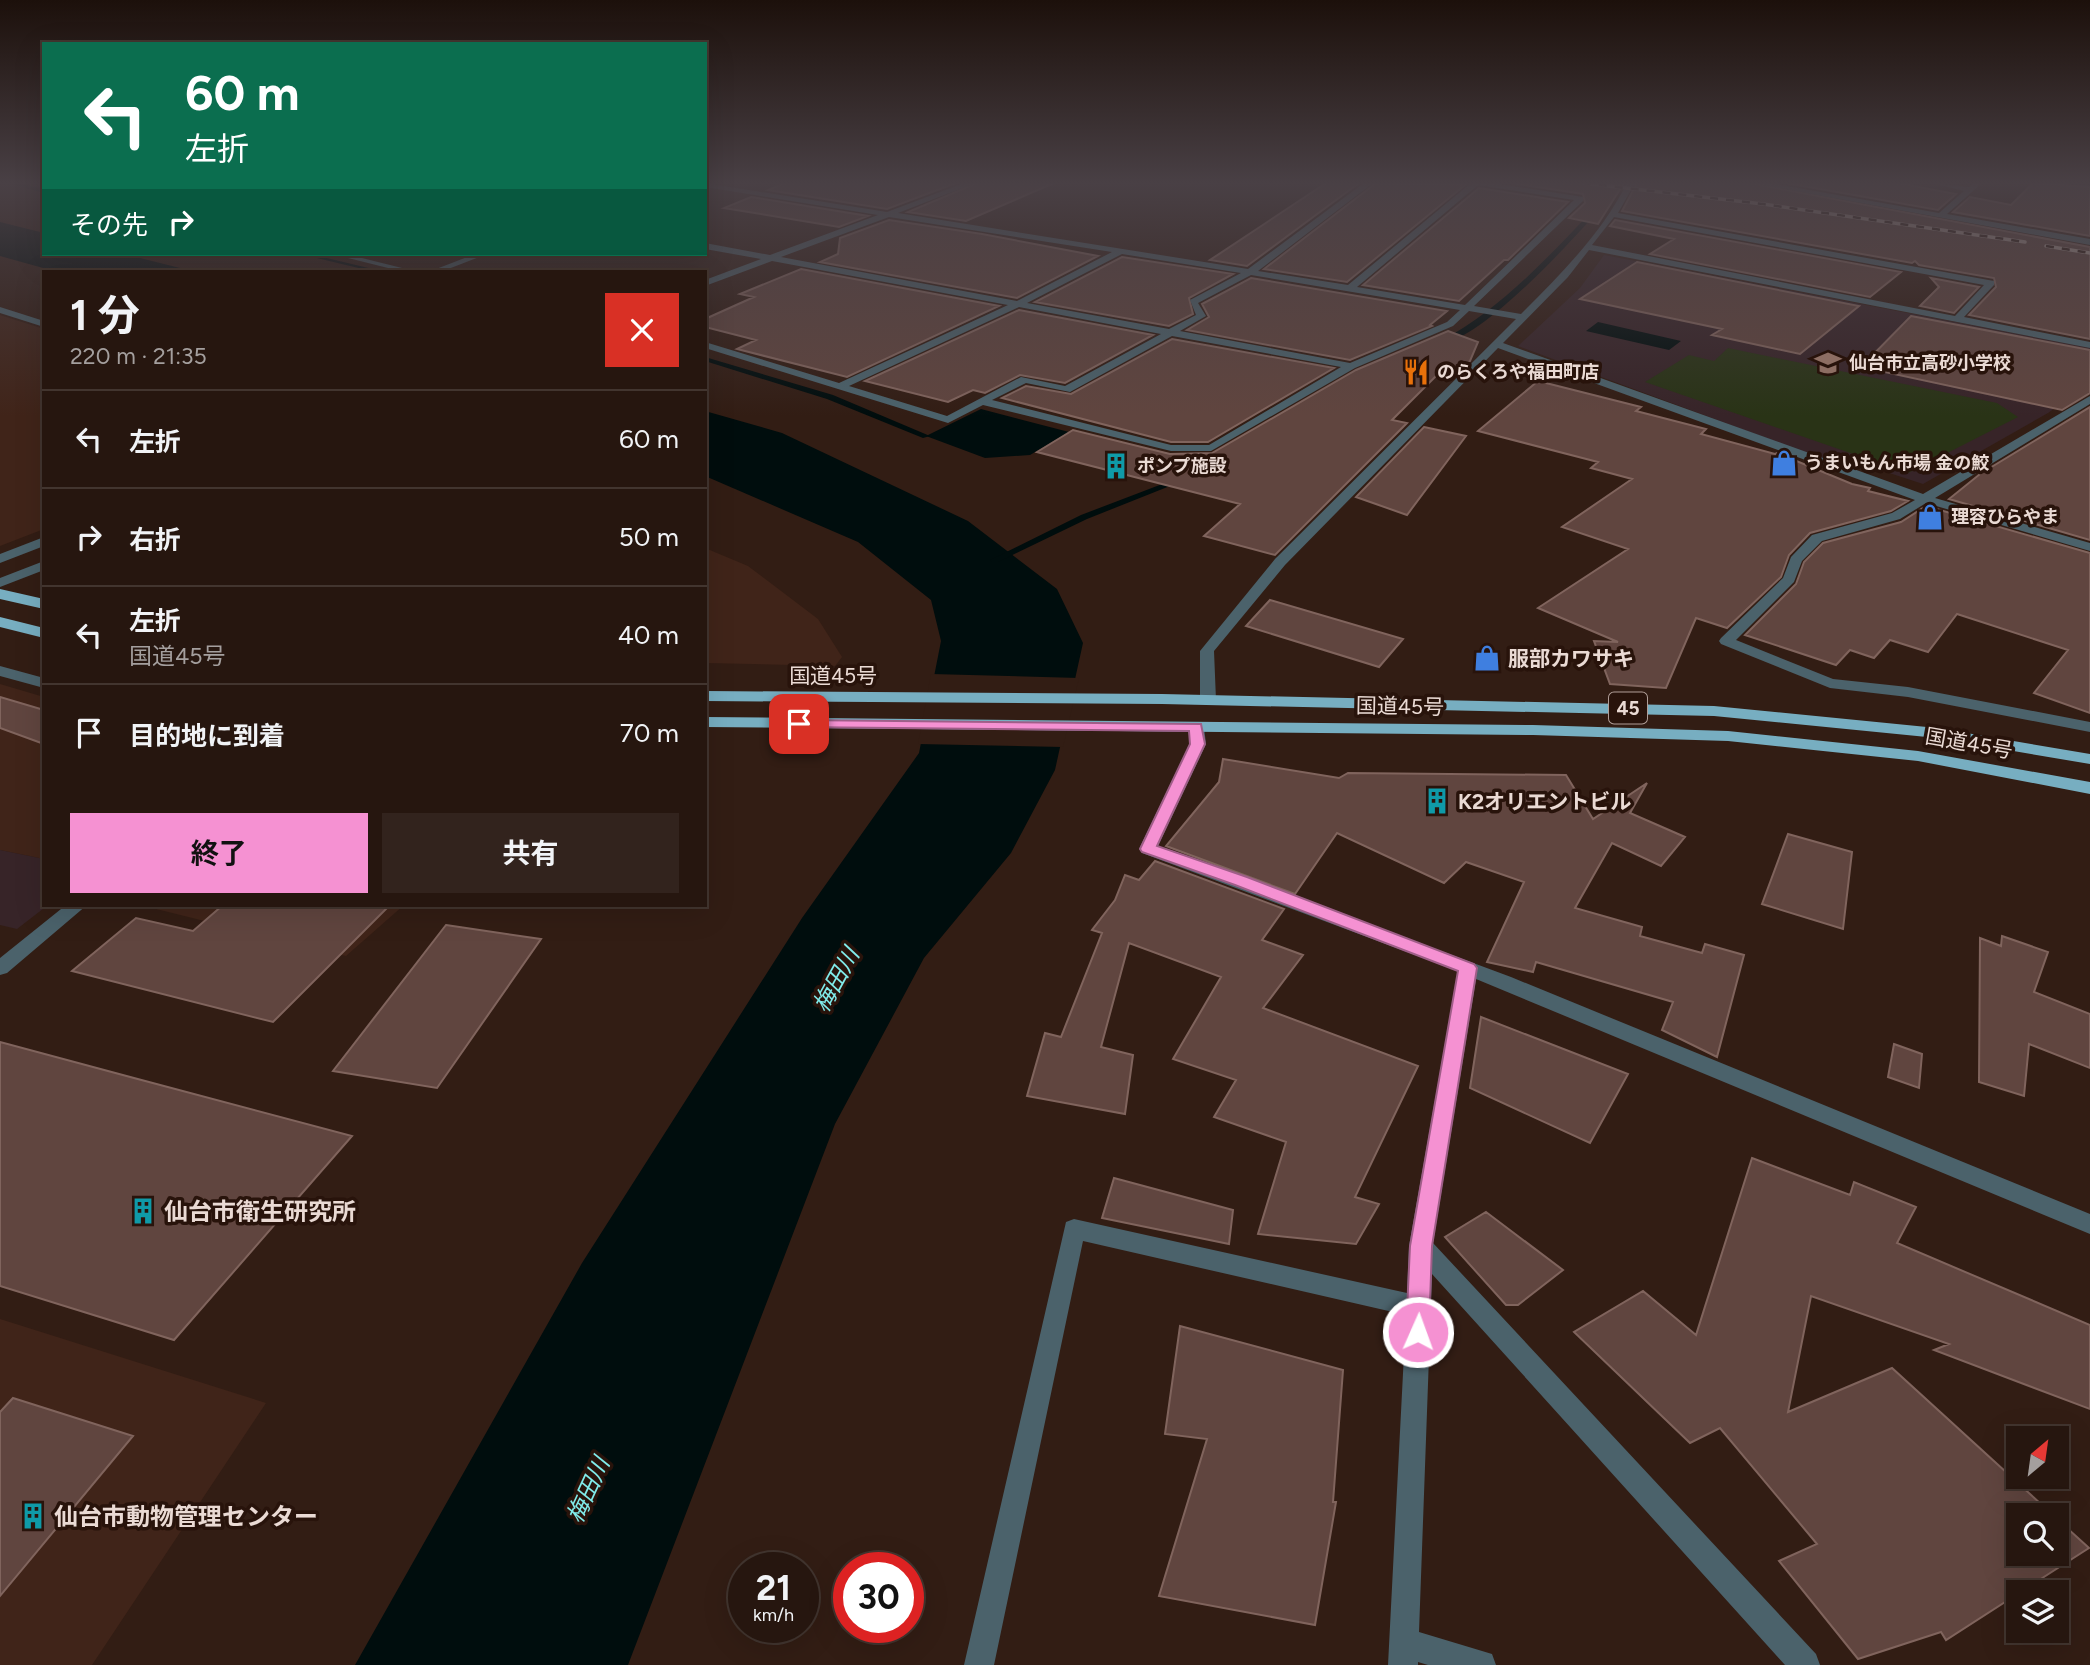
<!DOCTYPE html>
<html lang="ja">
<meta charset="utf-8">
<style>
:root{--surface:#26160f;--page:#32231d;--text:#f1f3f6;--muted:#a49f9e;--line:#42352f;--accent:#f591d2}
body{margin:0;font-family:Figtree,"Noto Sans JP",sans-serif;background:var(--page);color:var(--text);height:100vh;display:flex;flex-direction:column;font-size:26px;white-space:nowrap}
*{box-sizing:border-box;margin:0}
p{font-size:23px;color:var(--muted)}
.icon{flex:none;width:38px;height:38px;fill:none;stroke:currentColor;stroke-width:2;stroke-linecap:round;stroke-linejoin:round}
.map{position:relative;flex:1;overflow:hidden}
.panel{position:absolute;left:42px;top:270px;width:665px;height:637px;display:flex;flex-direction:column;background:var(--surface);border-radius:0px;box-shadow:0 7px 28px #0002,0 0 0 2px var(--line)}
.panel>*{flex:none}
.top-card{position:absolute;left:42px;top:42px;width:665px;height:214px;border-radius:0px;box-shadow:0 7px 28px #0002,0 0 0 2px var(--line);background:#0b6e4f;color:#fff;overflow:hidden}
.needle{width:46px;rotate:29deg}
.fabs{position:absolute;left:2006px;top:1426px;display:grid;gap:14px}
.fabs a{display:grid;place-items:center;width:63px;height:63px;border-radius:0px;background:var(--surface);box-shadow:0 7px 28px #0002,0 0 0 2px var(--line);font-size:35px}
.speed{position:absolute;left:728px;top:1552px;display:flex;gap:14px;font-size:35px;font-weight:700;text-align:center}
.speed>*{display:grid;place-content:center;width:91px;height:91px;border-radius:50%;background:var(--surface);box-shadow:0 7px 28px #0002,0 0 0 2px var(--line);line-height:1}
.speed small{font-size:18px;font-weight:400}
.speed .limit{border:10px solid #d22;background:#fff;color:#111}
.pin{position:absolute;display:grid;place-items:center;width:60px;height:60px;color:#fff;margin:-30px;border-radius:14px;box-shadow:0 4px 10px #0006}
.me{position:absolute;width:77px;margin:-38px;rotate:2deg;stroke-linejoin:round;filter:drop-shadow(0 0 5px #0008)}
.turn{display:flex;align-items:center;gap:24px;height:147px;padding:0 28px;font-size:32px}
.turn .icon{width:91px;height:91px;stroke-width:2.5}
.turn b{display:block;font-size:49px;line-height:60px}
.then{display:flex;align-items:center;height:66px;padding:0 28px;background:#0003;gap:14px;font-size:26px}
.round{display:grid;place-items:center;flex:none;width:74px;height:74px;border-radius:0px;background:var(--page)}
.head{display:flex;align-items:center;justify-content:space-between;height:119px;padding:0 28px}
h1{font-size:42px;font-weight:700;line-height:52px}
.action{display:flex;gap:14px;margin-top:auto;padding:14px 28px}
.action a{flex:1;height:80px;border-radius:0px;background:var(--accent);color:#111;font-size:28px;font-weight:700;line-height:80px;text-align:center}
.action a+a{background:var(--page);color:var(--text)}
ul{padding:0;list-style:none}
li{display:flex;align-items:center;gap:21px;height:98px;padding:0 28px;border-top:2px solid var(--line)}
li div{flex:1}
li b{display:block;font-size:26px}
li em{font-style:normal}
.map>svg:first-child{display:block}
.built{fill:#402419}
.education{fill:#372428}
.green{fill:#293316}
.water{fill:#000d0d}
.pier{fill:#321d14}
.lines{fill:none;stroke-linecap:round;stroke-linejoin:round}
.stream{fill:#000d0d;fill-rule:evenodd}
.building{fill:#60453f;stroke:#80645d;stroke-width:2}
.minor{fill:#4b626b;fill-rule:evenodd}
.tertiary{fill:#4b626b;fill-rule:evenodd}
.trunk{fill:#77aec1;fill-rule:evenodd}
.rail-casing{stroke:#b6a59e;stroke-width:3.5}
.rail{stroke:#28130b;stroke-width:2.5;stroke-dasharray:8;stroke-linecap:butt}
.route{fill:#f591d2;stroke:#9f5e88;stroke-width:2}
.labels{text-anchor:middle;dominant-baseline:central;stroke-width:7;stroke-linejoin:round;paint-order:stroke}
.far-poi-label{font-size:18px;font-weight:bold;fill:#eadad4;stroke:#28130b;text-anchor:start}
.shield{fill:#28130b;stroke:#b09e98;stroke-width:2}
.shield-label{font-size:19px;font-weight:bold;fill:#eadad4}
.poi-label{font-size:21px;font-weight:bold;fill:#eadad4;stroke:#28130b;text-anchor:start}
.street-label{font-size:21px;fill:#eadad4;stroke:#28130b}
.water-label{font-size:23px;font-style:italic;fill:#81eceb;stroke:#28130b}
.near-poi-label{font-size:24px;font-weight:bold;fill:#eadad4;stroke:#28130b;text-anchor:start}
</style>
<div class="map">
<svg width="2090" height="1665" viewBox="0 0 2090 1665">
<rect width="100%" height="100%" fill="#321d14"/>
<path class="built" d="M0,315L44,329V529L0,546Z
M705,548L748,566L818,619L842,657L835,666L705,663Z
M0,684L44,697V859L0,850Z
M140,905H404L346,956Z
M0,1319L266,1403L92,1665H0Z"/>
<path class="education" d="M1604,255L2090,348V378L2087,385L2048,413L1923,484L1874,468L1849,469L1518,346L1580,288Z
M0,850L44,859V905H48L17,929L0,925Z"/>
<path class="green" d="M1728,348L1997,403L2018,417L1908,473L1645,382L1689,355L1714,361Z"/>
<path class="water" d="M0,222L44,233V254H124L192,271H54L0,256Z
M1598,322L1681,341L1669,350L1586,331Z
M981,409L1069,432L1030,455L985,458L926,436Z
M705,411L782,433L968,521L1057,589L1083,643L1055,770L1011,853L924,958L835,1124L628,1665H355L582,1263L802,918L919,753L941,641L931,600L858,542L705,476Z"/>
<path class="pier" d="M931,674L1079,678L1063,747L918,744Z"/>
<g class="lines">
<path class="stream" d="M8,183H18L44,189V193Z
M1593,210L1598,211C1571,242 1479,342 1441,343V341C1502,308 1546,259 1593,210Z
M300,254H310L381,271H371Z
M705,357L833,395L930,436L923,438L827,399L705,361Z
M1178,478L1185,480L1087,519L998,562H992L990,560L1081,515Z"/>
</g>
<path class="building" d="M785,183H956L887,209L768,190Z
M977,183H1054L966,221L908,212Z
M1326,183H1359L1247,266L1210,260Z
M1376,183L1465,185L1347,282L1264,269Z
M1511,183H1624L1598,224L1569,218L1585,203L1583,194Z
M1637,183H1749L2090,247V339L1969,315L1996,287L1994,278L1919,265L1915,261L1912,263L1622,211Z
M1786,183H1898L1956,194L1938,210Z
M2033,183L2090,187V236L1953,212L1970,197L2011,205Z
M1479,188L1568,202L1508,260H1504L1459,301L1363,285Z
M751,197L868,216L839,227L724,208Z
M889,220L982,234L1098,256L1017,298L820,262L838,254L840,238Z
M1615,220L1901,272L1870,297L1650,254L1674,239L1610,226Z
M1122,257L1233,274L1189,298L1193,314L1169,326L1035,302Z
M1637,262L1859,306L1800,354L1712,335L1722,329L1580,299Z
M801,269L999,306L847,377L737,349L756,340L705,327V319L754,297L740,294Z
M1251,278L1447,311L1430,325L1432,326L1350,360L1187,330L1209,317L1202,304Z
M1931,278L1979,287L1954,313L1920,306L1939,287Z
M1019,310L1153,335L1065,383L1020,375L985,393L973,390L948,402L865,381Z
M1911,316L2090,350V393L2062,410L1861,367Z
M1448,331L1478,342L1470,361L1463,368L1447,365L1392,420L1407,423L1275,555L1204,536L1240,504L1037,452L1073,430L1170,454L1212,453L1356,370Z
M1172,339L1334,368L1208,442H1171L1002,398L1026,386L1071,394Z
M1538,381L1641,407L1636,411L1706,429L1701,434L1775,454L1777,453L1852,484L1870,488L1868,491L1908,501L1891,511L1810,533L1789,555L1781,577L1727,628L1696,618L1666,688L1610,684L1594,641L1618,642L1538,608L1628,549L1562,527L1632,479L1591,468L1598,462L1478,431Z
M2090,407V540L1949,499L1980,474Z
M1424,427L1466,436L1407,515L1356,497Z
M1926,506L2090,553V713L2034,693L2068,650L1957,614L1928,652L1890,640L1874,658L1850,650L1836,665L1745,635L1796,584L1804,562L1823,543L1901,522Z
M1270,600L1403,639L1379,667L1246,626Z
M0,697L44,710V744L0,728Z
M1223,759L1339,778L1348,773L1566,775L1593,819L1647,783L1630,813L1685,837L1661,866L1612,843L1575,908L1642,927L1640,936L1702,953L1705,944L1744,955L1717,1057L1662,1030L1673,1002L1536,962L1533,972L1487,962L1524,882L1466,862L1444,883L1337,833L1295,894L1166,846L1219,782Z
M1788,834L1852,852L1843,929L1762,904Z
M1155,861L1284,909L1262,940L1303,955L1263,1008L1418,1066L1355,1197L1379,1204L1356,1244L1258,1234L1286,1142L1214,1117L1236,1080L1173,1059L1221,977L1129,943L1101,1047L1133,1055L1125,1114L1027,1096L1045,1033L1061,1037L1102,933L1092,930L1115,900L1125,875L1139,880Z
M223,905H390L273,1022L72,971L136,918L193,931Z
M446,925L541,939L437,1088L333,1071Z
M2002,936L2048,952L2034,992L2090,1014V1068L2029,1044L2024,1096L1979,1082L1980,938L2001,946Z
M1481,1017L1628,1074L1590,1143L1470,1088Z
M0,1042L134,1078L352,1136L174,1340L0,1286Z
M1894,1044L1922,1054L1919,1088L1888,1077Z
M1752,1158L1850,1195L1854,1182L1916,1207L1897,1243L2090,1325V1409L1934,1350L1949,1344L1811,1296L1788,1412L1892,1368L2054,1516H2018V1554H2056V1518L2089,1548L1946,1640L1941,1632L1858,1659L1779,1561L1817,1544L1720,1428L1690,1443L1574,1332L1643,1291L1696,1335Z
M1114,1178L1233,1210L1229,1244L1102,1218Z
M1486,1212L1563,1270L1518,1305H1506L1445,1237Z
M1180,1326L1343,1370L1333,1502H1336L1315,1625L1159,1596L1207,1439L1165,1434Z
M13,1398L133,1436L0,1596V1412Z"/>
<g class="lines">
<path class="minor" d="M705,183L887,212L964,183H975L898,213L1248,269L1364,183H1373L1258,271L1348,285L1471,183H1493L1583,197V201L1474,306L1521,314C1560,275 1602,233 1627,183H1635L1618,213L1994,281V285L1964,317L2090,342V348L1589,250L1568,277L1503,343L1923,494L2090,396V404L1935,498L2090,543V551L1926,503L1900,519L1822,541L1802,561L1794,582L1736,640L1833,679L1908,687L2090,722V732L1908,697L1830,688L1721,644L1719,641L1721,638L1783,578L1791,557L1812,535L1892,513L1915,500L1498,348L1285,565L1214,651L1216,700L1213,703H1203L1200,700V651L1275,559L1516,319L1469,311L1453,326L1355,368L1211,451H1171L983,405L948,423L705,348V342L839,383L1008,305L772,261L705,286V280L761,259L705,249V243L770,255L878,215L705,187ZM1478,185L1574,200L1465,305L1357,287ZM889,217L1112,252L1017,301L781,257ZM1614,217L1984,285L1955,316L1592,245ZM1122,254L1241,273L1190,300L1196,315L1169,329L1027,303ZM1251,275L1460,310L1447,322L1350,363L1180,331L1206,316L1198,303ZM1019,307L1161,334L1065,386L1021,377L947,416L849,386ZM1172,336L1341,367L1209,445H1171L992,400L1026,383L1070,392Z
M1752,183H1770L1939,213L1964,191L1932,183L1969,187L1973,183H1982L1947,214L2090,239V245Z
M332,254H346L414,271H400Z
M475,254H487L443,271H431Z
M0,307L44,321V327L0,313Z
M0,666L44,678V688L0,676Z
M1196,722L1204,727L1206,744L1158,846L1511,977L2090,1214V1234L1476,979L1433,1243L1816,1654L1820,1665H1785L1432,1274L1419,1632L1492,1654L1496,1665H1428L1418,1662V1665H1388L1406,1315L1083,1241L994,1665H964L1066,1222L1074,1219L1407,1293L1409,1246L1458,971L1142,853L1139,849L1190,744L1188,727Z
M66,905H87L7,973L0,975V958Z"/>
<path class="tertiary" d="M44,537V546L0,563V554Z
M44,561V570L0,587V578Z"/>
<path class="trunk" d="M0,589L44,599V609L0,599Z
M0,617L44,628V638L0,627Z
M705,691L1162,694L1714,706L1937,728L2090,754V764L1937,738L1714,716L1162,704L705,701Z
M705,717L1533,725L1728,731L1918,751L2090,782V794L1918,761L1728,741L1533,735L705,727Z"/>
<g class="rail-casing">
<path id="rail" d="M1583,183L1763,204L2025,242
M2046,246L2090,253"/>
</g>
<use href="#rail" class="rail"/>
</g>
<linearGradient id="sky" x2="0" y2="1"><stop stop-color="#1c100b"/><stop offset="0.44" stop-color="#494045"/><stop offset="1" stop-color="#494045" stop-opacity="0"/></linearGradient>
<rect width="2090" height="416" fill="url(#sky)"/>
<path class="route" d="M799,720L1201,724L1205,744L1157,846L1247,877L1474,964L1477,968L1432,1246L1429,1332L1426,1339L1418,1342L1410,1339L1406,1332L1410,1246L1458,971L1235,885L1142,852L1140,849L1190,744L1189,731L794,727L791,724Z"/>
<defs>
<g id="school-bare" transform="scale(2.1)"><path d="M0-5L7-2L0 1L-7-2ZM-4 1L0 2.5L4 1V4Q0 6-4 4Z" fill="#8d6e63" stroke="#28130b" stroke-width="2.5" paint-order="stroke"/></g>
<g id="restaurant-bare" transform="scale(2.1)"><path d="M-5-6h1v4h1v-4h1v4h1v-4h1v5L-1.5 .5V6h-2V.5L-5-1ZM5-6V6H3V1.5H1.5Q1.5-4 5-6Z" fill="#e8710a" stroke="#28130b" stroke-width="2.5" paint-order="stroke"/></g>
<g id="shop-bare" transform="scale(2.1)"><path d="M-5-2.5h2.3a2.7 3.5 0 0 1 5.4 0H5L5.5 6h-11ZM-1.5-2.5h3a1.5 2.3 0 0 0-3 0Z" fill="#3f7fe0" stroke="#28130b" stroke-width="2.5" paint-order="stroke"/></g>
<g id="building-bare" transform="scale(2.1)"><path d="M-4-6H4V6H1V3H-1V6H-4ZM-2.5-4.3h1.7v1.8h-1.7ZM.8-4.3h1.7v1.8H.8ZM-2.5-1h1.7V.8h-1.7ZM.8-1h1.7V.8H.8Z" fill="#0f9aa8" stroke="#28130b" stroke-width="2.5" paint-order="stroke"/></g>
</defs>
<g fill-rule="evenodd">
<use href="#school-bare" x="1828" y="363"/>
<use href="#restaurant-bare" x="1416" y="372"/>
<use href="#shop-bare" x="1784" y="463"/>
<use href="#building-bare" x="1116" y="466"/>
<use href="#shop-bare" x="1930" y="517"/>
<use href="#shop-bare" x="1487" y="658"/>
<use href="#building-bare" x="1437" y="801"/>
<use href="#building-bare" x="143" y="1211"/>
<use href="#building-bare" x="33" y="1516"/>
</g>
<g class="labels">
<g class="far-poi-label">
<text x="1849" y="363">仙台市立高砂小学校</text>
<text x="1437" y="372">のらくろや福田町店</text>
<text x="1805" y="463">うまいもん市場 金の鮫</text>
<text x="1137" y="466">ポンプ施設</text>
<text x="1951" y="517">理容ひらやま</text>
</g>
<rect class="shield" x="1609" y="692.5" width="38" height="31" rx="5"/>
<g class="shield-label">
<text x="1628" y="708">45</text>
</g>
<g class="poi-label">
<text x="1508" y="658">服部カワサキ</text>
<text x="1458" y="801">K2オリエントビル</text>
</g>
<g class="street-label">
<text x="833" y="675">国道45号</text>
<text transform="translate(1400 706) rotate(1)">国道45号</text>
<text transform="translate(1969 743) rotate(10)">国道45号</text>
</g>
<g class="water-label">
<text transform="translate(836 980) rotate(-61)">梅田川</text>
<text transform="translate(588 1490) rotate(-65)">梅田川</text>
</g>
<g class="near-poi-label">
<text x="164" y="1211">仙台市衛生研究所</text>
<text x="54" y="1516">仙台市動物管理センター</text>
</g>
</g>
</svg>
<div class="fabs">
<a><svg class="needle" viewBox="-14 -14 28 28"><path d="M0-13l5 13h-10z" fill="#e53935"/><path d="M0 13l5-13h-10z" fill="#a49f9e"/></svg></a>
<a><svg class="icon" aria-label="search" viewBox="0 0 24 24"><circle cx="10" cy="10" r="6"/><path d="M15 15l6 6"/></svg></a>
<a><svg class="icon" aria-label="layers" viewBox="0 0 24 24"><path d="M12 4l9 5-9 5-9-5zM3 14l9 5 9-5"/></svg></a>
</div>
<div class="speed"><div>21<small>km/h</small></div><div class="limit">30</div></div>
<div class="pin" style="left:799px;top:724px;background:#d93025"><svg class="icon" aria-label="arrive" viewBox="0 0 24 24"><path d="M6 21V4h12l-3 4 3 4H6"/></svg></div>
<svg class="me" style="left:1418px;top:1332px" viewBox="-20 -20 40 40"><circle r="17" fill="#f591d2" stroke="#fff" stroke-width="3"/><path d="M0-11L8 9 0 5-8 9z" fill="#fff"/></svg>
<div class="top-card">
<div class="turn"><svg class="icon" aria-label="left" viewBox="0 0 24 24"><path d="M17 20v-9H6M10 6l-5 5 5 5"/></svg><div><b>60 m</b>左折</div></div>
<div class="then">その先<svg class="icon" aria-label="right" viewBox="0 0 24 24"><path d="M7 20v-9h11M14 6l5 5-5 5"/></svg></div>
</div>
<section class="panel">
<div class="head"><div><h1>1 分</h1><p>220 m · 21:35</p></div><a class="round" style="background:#d93025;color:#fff"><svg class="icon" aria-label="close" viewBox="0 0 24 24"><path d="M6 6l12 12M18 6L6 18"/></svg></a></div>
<ul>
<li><svg class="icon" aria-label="left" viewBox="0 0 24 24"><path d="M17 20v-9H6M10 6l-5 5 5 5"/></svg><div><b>左折</b></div><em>60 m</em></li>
<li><svg class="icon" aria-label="right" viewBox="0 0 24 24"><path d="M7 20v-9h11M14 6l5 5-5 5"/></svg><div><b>右折</b></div><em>50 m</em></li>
<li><svg class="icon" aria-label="left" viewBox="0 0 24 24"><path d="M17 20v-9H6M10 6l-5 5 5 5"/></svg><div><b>左折</b><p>国道45号</p></div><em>40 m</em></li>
<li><svg class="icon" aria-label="arrive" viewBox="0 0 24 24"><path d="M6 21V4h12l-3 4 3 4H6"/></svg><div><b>目的地に到着</b></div><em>70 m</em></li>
</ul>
<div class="action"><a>終了</a><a>共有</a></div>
</section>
</div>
